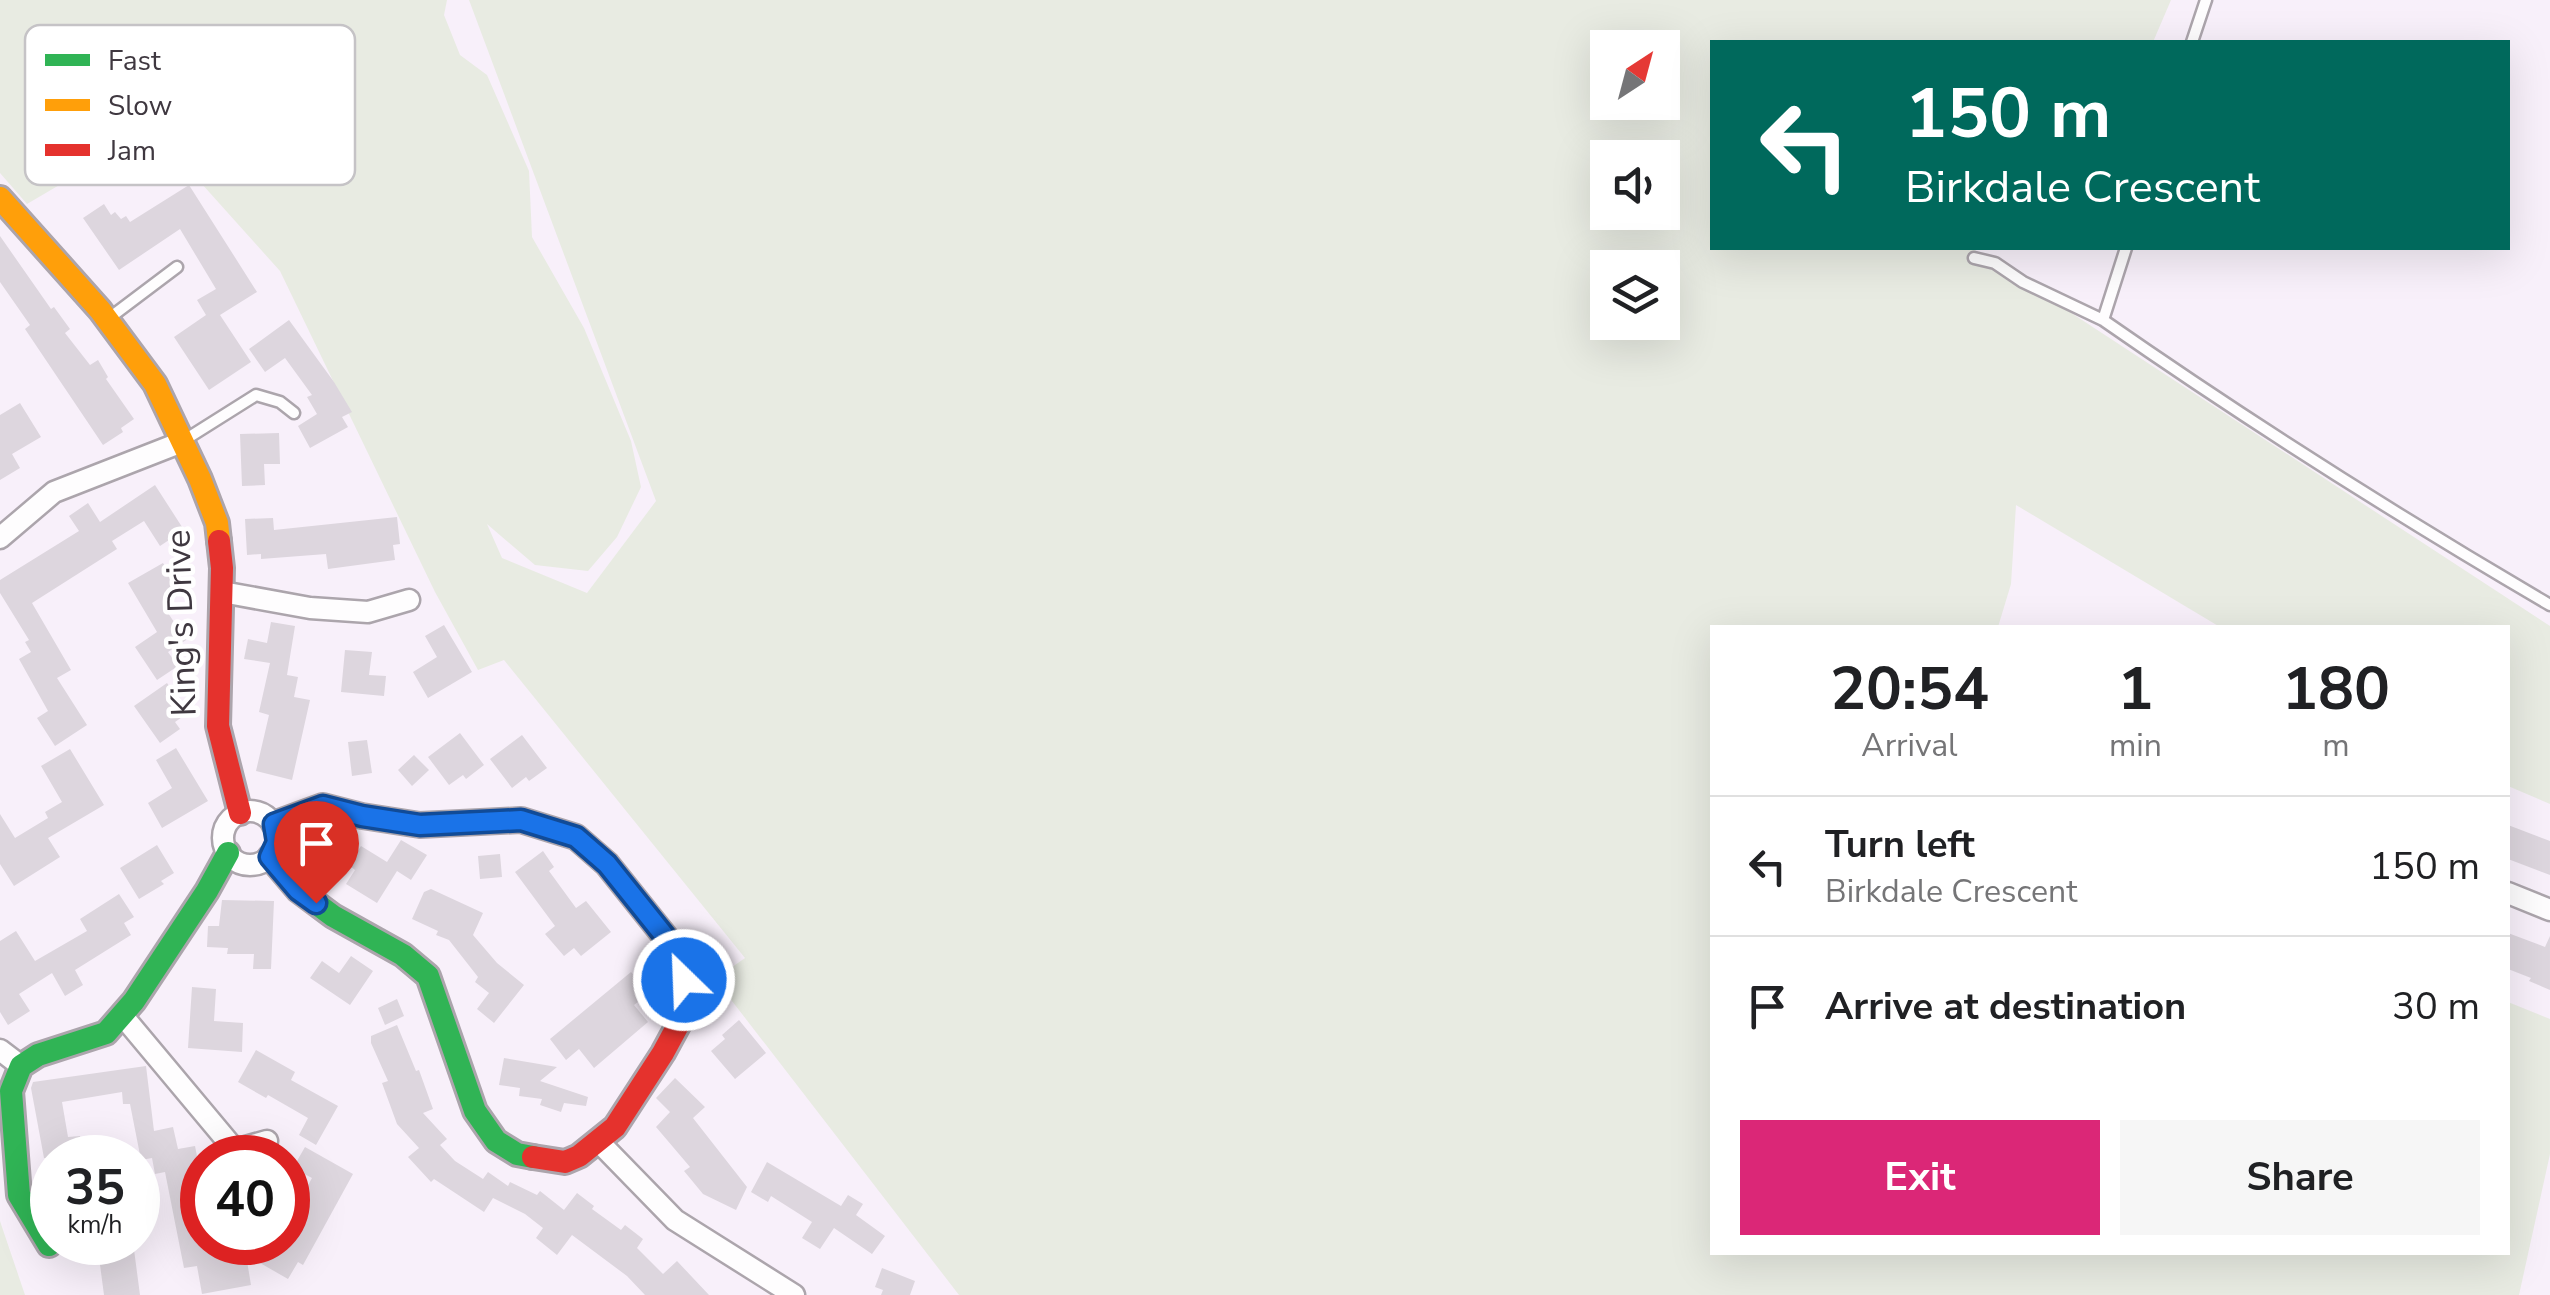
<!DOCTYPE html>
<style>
:root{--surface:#fff;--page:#f6f6f6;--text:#202124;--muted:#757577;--line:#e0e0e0;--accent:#db2777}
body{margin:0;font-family:"Nunito Sans",sans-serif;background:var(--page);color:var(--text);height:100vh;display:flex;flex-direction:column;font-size:38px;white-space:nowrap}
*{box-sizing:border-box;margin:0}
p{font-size:32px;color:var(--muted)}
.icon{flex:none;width:55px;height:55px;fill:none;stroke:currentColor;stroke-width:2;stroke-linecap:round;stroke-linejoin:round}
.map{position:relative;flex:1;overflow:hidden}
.panel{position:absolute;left:1710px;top:625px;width:800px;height:630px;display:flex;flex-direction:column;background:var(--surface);border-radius:0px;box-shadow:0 10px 40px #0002}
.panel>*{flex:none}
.guide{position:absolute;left:1710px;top:40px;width:800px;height:210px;border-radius:0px;box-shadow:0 10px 40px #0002;background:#00695c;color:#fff;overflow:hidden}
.needle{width:65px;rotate:36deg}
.buttons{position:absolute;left:1590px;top:30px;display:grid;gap:20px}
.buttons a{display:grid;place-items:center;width:90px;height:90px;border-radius:0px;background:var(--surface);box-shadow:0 10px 40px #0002;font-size:50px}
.speed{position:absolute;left:30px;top:1135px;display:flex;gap:20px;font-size:50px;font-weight:700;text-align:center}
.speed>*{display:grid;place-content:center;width:130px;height:130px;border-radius:50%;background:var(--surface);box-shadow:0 10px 40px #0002;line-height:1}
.speed small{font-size:25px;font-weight:400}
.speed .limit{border:15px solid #d22;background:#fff;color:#111}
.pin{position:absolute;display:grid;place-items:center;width:85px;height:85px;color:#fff;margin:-102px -42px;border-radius:50% 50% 50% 0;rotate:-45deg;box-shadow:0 0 10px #0007}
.pin .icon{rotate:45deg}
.me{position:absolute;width:110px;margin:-55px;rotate:336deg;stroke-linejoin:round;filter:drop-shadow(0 0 8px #0008)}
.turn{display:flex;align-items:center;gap:35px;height:210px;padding:0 30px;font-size:45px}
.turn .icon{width:130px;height:130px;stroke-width:2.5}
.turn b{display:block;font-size:70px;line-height:85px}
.eta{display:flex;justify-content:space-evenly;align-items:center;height:170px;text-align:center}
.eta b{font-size:60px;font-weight:700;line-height:70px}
.cta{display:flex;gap:20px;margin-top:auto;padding:20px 30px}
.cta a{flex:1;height:115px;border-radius:0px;background:var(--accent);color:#fff;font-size:40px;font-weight:700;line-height:115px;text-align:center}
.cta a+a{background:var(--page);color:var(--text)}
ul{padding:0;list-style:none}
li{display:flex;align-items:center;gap:30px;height:140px;padding:0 30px;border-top:2px solid var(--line)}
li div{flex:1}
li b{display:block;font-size:38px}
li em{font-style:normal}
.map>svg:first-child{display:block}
.green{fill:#e8ebe2;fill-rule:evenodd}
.building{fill:#ddd6de}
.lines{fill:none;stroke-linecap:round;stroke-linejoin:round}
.lane-casing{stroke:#aca5ac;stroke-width:15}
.street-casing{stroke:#aca5ac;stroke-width:25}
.fast-casing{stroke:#aca5ac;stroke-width:28}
.slow-casing{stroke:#aca5ac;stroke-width:28}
.jam-casing{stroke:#aca5ac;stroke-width:28}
.lane{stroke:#fefdfe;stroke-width:10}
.street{stroke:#fefdfe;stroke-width:20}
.fast{stroke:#30b455;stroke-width:22}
.slow{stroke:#ff9f0a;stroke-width:22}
.jam{stroke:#e5322d;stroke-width:22}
.route-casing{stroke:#114b97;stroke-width:25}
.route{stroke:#1a73e8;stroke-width:18}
.labels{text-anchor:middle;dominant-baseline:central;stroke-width:9;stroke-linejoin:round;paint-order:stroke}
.street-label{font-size:35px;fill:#3f3840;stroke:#fff}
.key{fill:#fff;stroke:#c5c3c6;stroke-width:2.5}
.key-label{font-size:28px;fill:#3f3840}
</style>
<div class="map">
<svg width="2550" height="1295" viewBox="0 0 2550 1295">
<rect width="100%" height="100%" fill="#f8f0fa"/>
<path class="green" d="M0,0H447L444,15L460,55L487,75L529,171L532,237L584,328L631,441L641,487L617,537L588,571L535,565L487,524L502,558L587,593L656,501L469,0H2171L2153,42H1712V248H1972L2550,626V804L2508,786V628L2220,627L2016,505L2011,584L1998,627L1712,628V1252H2508V1002L2550,1019V1154L2519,1295H959L715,979L745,958L504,660L478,670L435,592L280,271L157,134L124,147L27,204L0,173ZM1608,48H1662V102H1608ZM1608,158H1662V212H1608ZM1608,268H1662V322H1608Z
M0,1221L25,1295H0Z"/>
<path class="building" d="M189,185L257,292L220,315L251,362L209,390L174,337L206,315L197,300L216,289L180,229L119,270L83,218L104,204L111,215L115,212L121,219L126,216L130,222Z
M0,236L51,309L54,307L70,329L65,333L90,365L98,360L108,377L106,379L134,419L121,428L123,432L103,445L25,329L30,325L0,282Z
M289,320L334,382L352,412L342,417L348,427L310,448L298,426L317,414L307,397L312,395L285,358L265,372L249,349Z
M20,403L41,437L12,454L20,468L0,480V415Z
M279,433L280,464H264L265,485L242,486L240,434Z
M155,485L184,530L160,546L144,521L112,541L117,549L32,603L71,670L57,678L87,725L55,746L37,718L48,711L19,659L31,652L25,642L29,640L0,593V580L79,531L69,516L88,503L100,522Z
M397,517L400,544L393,545L395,560L328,569L326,554L261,559V554L247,555L245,519L273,518L274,530Z
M163,563L181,594L169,601L174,610L168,613L186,640L168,652L178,666L157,680L135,647L157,632L128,583Z
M271,622L295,626L287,675L298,677L294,697L310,700L292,780L256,771L269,715L259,712L270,663L244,659L248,639L267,643Z
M444,625L472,672L428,698L413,672L437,657L425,636Z
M345,650L372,652L369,675L386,676L384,696L341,692Z
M167,683L188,713L175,722L180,729L160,743L134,706Z
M460,733L484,765L466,779L463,775L449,785L428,757Z
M522,735L547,768L529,781L526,777L512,788L490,759Z
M367,740L372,773L352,776L348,742Z
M176,748L208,801L162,828L148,803L172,788L156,760Z
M70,749L104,805L48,838L60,857L14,886L0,864V814L15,838L48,818L45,812L62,802L41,766Z
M414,755L429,770L412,786L398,770Z
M2508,825L2550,841V875L2508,859Z
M401,840L427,855L411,880L397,871L377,903L346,884L355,870L349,865L361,846L387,862Z
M157,845L174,873L161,881L164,884L139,899L120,868Z
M543,851L554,867L549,871L576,908L586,901L611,932L581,956L574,948L564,956L545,934L555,926L515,872Z
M500,854L502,877L480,879L478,856Z
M431,889L483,913L473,935L497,963L524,985L494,1023L477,1009L489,993L475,982L478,977L449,940L436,935L438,931L412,919L424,892Z
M119,894L134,917L124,923L131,935L75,970L83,985L65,996L52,973L19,994L30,1011L8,1025L0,1012V941L16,931L35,961L87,931L80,919Z
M222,900L274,901L271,969H253L254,954H227L228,948L207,947L208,926H219Z
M2508,933L2545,947L2550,936V990L2529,981L2531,978L2508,969Z
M351,956L373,971L350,1005L310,978L322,961L339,973Z
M631,972L649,993L634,1005L648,1022L594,1068L579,1049L566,1060L550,1039Z
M192,987L216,989L214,1021L243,1023L242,1052L188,1048Z
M397,999L404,1016L385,1025L378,1008Z
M739,1020L766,1053L735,1079L711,1051L725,1039L722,1035Z
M397,1025L416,1071L419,1070L433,1109L423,1113L447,1139L440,1145L455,1161L483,1179L488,1172L508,1186L510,1182L537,1195L540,1191L564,1210L577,1193L594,1206L592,1209L621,1230L625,1225L643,1239L637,1248L663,1274L677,1261L709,1295H645L627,1276L572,1235L557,1255L536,1238L543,1228L525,1214L493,1198L484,1212L434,1179L431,1182L408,1157L419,1148L397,1124L382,1083L388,1081L371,1043V1036Z
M256,1050L295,1072L291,1080L338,1106L316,1145L299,1135L308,1118L268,1095L266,1098L238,1082Z
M504,1058L557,1067L540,1081L588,1097L586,1106L564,1103L561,1112L540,1105L542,1099L519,1096L520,1088L499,1085Z
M146,1066L154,1131L173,1127L178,1149L195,1146L202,1182V1242H288V1221L312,1178L293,1168L305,1147L353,1174L303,1265L298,1262L288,1279L246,1255L251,1285L202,1294L197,1266L184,1268L165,1172L155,1174L152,1158L141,1160L130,1104H123L122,1092L62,1102L68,1137L80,1136L84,1158H44L31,1088L33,1082Z
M675,1078L705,1107L693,1118L747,1187L736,1210L703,1194L684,1171L690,1167L656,1127L670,1112L656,1098Z
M767,1162L841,1206L848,1195L863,1204L856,1215L885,1236L872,1254L834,1228L820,1249L802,1238L812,1222L771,1196L768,1202L751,1192Z
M97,1242H133L140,1295H104Z
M882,1268L915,1281L910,1295H881L883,1290L875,1287Z"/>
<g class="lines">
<g class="lane-casing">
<path id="lane" d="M2192,42L2206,0
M2126,248L2103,320C2248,421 2398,516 2550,605
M1974,258L1995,263L2023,282L2103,320
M108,319L177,267
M183,441L256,395L280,402L294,413"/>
</g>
<g class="street-casing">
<path id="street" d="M0,538L54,492L182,442
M222,592L310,608L368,612L409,600
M223 838a27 27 0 1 1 54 0a27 27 0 1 1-54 0Z
M2508,893L2550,910
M122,1015L229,1143L233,1158
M0,1050L21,1066
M598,1141L675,1220L794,1295
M231,1151L267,1141"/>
</g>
<g class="fast-casing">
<path id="fast" d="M270,857L298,890L333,916L403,955L428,976L475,1111L496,1141L517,1154L533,1157
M49,1245L19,1195L11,1091L21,1066L38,1055L106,1033L134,1001L207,891L228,853"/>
</g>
<g class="slow-casing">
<path id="slow" d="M0,198L100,310L155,384L200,479L217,523L219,541"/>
</g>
<g class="jam-casing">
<path id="jam" d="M219,541L222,568L218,726L240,813
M274,824L323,806L362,816L420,825L521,820L576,837L607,864L679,954L689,1005L663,1053L615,1127L579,1156L565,1162L533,1157"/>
</g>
<use href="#lane" class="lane"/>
<use href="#street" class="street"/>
<use href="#fast" class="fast"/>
<use href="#slow" class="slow"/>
<use href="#jam" class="jam"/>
</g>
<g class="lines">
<g class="route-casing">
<path id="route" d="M316,903L298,890L270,857L277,842L274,824L323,806L362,816L420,825L521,820L576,837L607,864L679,954L684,980"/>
</g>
<use href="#route" class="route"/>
</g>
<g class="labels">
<g class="street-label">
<text transform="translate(181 623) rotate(-92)">King's Drive</text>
</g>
</g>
<rect x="25" y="25" width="330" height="160" rx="15" class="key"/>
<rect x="45" y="54" width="45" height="12" fill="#30b455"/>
<rect x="45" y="99" width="45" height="12" fill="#ff9f0a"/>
<rect x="45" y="144" width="45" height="12" fill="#e5322d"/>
<g class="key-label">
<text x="108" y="70">Fast</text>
<text x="108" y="115">Slow</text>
<text x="108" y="160">Jam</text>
</g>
</svg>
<div class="buttons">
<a><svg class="needle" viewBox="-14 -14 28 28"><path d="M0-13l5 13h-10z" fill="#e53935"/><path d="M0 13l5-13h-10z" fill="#757577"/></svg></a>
<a><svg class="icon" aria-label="sound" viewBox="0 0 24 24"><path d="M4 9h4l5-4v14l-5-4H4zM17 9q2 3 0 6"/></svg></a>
<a><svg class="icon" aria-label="layers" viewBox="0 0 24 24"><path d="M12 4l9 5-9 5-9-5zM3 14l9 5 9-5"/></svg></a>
</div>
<div class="speed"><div>35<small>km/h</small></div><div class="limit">40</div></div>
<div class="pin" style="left:316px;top:903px;background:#d93025"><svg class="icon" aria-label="arrive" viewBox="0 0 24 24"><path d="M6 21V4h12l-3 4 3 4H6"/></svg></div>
<svg class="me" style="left:684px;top:980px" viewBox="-20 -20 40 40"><circle r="17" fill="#1a73e8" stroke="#fff" stroke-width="3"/><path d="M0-11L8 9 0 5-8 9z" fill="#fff"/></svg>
<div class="guide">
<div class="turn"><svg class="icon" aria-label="left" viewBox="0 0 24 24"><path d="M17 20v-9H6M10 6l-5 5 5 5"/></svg><div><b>150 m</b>Birkdale Crescent</div></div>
</div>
<section class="panel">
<div class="eta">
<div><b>20:54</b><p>Arrival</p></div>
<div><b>1</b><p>min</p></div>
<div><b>180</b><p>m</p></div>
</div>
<ul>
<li><svg class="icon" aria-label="left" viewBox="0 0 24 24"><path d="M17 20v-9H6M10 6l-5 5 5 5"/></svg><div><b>Turn left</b><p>Birkdale Crescent</p></div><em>150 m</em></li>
<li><svg class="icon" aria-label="arrive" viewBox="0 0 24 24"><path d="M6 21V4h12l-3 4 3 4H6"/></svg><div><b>Arrive at destination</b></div><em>30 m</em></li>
</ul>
<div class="cta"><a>Exit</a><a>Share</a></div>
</section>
</div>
